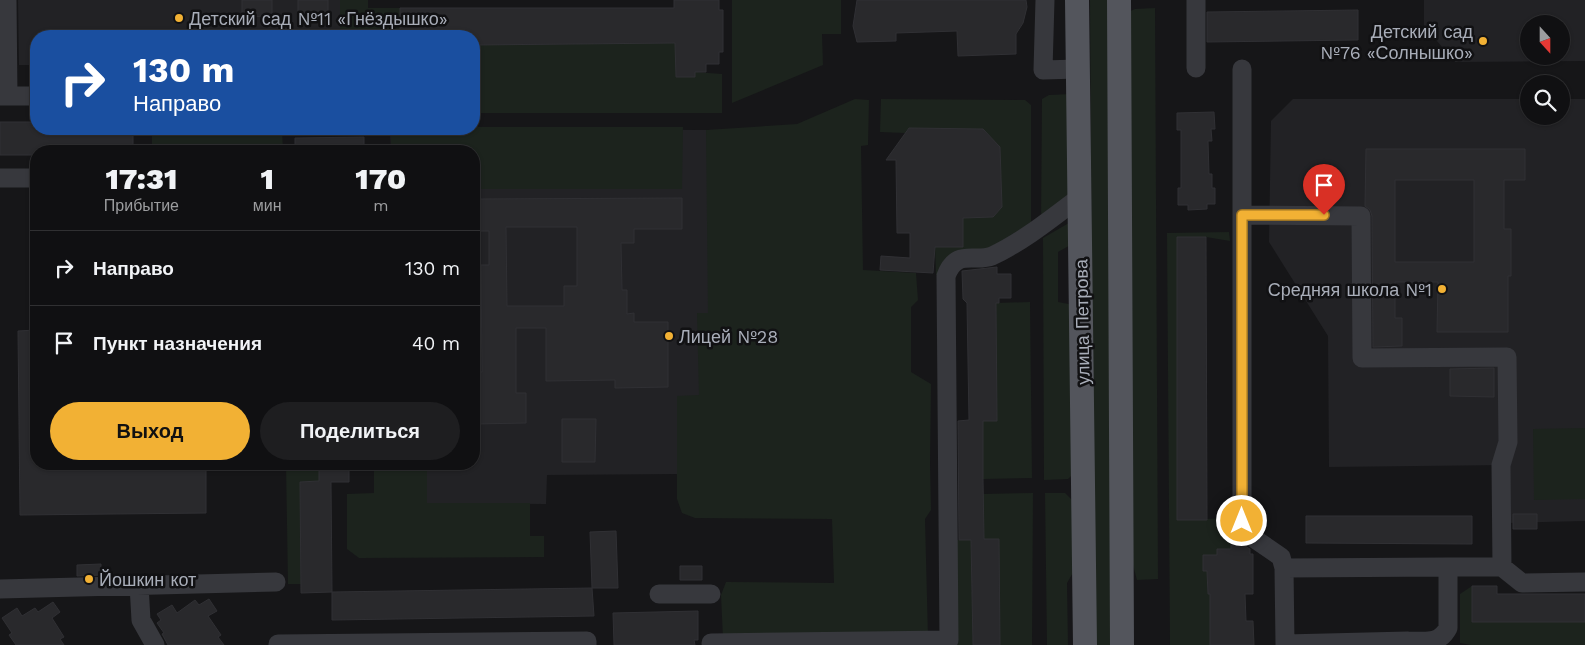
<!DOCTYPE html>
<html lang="ru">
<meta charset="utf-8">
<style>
:root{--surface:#101012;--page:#1e1e20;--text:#f1f3f6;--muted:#9c9d9f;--line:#303032;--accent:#f2b134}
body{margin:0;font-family:"Work Sans",sans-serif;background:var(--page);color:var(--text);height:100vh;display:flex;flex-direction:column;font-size:19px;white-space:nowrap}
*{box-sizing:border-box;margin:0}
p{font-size:16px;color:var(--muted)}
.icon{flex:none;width:28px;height:28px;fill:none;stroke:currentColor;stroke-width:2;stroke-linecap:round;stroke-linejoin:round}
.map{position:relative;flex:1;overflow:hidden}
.side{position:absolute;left:30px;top:145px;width:450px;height:325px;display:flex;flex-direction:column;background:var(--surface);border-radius:20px;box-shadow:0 1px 4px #0004,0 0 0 1px var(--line)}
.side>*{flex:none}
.hud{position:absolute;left:30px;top:30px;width:450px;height:105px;border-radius:20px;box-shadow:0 1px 4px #0004,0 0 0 1px var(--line);background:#1a4fa0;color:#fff;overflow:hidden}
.needle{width:32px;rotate:159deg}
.tools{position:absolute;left:1520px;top:15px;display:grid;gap:10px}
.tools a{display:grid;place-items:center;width:50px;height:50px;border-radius:50%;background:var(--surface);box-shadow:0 1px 4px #0004,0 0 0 1px var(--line);font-size:25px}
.pin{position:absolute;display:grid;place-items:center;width:42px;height:42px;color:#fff;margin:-51px -21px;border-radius:50% 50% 50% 0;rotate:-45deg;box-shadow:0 0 5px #0007}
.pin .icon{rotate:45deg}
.me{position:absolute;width:55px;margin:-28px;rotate:0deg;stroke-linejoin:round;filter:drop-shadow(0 0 4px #0008)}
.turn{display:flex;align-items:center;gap:18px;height:105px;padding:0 20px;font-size:22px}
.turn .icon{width:65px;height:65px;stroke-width:2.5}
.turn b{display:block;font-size:35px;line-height:42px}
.eta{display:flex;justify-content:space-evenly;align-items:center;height:85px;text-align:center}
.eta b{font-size:30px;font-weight:800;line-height:35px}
.button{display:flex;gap:10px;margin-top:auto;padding:10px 20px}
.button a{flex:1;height:58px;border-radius:30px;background:var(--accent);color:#111;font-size:20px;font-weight:800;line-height:58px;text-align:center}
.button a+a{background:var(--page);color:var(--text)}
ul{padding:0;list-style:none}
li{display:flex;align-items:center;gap:15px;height:75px;padding:0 20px;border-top:1px solid var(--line)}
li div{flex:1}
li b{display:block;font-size:19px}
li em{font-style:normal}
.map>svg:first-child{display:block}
.built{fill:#222225;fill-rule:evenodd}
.green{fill:#1c231d}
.building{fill:#29292c;stroke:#303034;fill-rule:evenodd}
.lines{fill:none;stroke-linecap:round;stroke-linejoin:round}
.minor{stroke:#37383d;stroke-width:19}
.major{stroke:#53555c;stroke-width:24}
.route-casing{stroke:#9d7322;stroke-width:12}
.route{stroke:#f2b134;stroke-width:9}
.poi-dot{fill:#f2b134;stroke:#111113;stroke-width:2}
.labels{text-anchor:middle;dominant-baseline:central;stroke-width:5;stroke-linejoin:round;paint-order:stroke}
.poi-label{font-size:18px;fill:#a8adb8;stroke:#111113;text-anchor:start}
.street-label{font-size:18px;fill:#a8adb8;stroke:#111113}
</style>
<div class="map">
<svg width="1585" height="645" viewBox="0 0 1585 645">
<rect width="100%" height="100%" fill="#161618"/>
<path class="built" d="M18,0H340V36H36V65H19Z
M1424,0H1585V61L1455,62L1424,26ZM1529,24H1561V56H1529Z
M1293,99H1529V116H1561V99H1585V521L1508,523L1507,465L1329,467L1328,336L1269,242L1271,121Z
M861,127L677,474L547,475L546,504L427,503V464H474V151H391L390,129L706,130Z"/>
<path class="green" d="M340,0H368V8H400V36H340Z
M732,0H841V34H822L823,65L732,103Z
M1090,0H1108L1113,645H1094Z
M1155,8L1158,579L1137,580L1129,550L1126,13L1135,9Z
M675,43L676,77H695V72L722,74V113H474V45Z
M1072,94L1074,197L1041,222L1042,99L1049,95Z
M855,99L869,100L868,145L861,146L863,270L916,273L918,300L911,307V372L931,384L930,463L931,510L925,519L928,637L723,639L721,595L726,582L834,583L832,519L695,518L682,513L677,499V396L699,395L697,313H708L706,130L797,124Z
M881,99L1025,100L1031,105V227L944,275H936L935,247H963V218L993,217L1002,207L1000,147L983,129L909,128L905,133L880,132Z
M474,127H683L682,189H474V151H391V129H474Z
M152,129H282L283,151H152Z
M1074,220V243L1058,252V302L1074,305L1075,472L1068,479L1044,480L1043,238Z
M1229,232L1230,241L1206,237H1177V520L1231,518V549H1217V555L1203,556V571H1207L1208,594H1210V645H1170L1167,233Z
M1030,302L1032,478L983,479V421L997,420L996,303Z
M1585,428V499L1534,500L1533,429Z
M286,464H319V481L300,482L301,584H288Z
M374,464H427V503H530V536H544V557L359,558L347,549V494L374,493Z
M1033,493L1032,645H1000L984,539L983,494Z
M1045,493H1065L1073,501L1075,569L1067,583L1068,645H1047Z
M955,540H971L973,645H946Z
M1472,586V621L1585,622V645H1471L1460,643V594Z"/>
<path class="building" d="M242,0H272V16L242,17Z
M298,0H328V17H298Z
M674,0H719V10H723V52H719V64H706V72H695V77H676L675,43L474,45V36H400V8H674Z
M857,0H1026L1027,7L1023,23L1016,34V54L958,56L957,31L896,33V41L857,42L853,26Z
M1358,10V40L1207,42V12Z
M1214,112L1215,129H1211L1212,141H1208L1209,174H1212V188H1215V204H1207V209L1188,210V205H1178V188H1181V130H1177V113Z
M0,122H36V129H133V151H36V155H0Z
M909,128L983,129L1000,147L1002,207L993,217L963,218V247H935L933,273L880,270L881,256L910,258V233H897L896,160H886Z
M364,137V151H295V138Z
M1366,149H1525V180H1504V229H1511V276H1508V332H1437L1438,282H1395V318H1402V346L1373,347L1372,216L1370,210L1365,206ZM1395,180H1474V262H1395Z
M682,198V229H634V243H621L622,290H627V314L634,313V322H668V387L615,388V380L546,381V328H516V393H526V423L474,424V372H482L481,265H489V231H480L479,199ZM506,227H577V286H564V306H507Z
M1177,237H1206L1207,520H1177Z
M997,267V274H1011V298H999V303H996L997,421H983V479L984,539H999L1000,645H973L971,540H959L958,421L969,420L967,303L963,299L962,271Z
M36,330V464H206V513L20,515L18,331Z
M1494,368V397L1450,396V369Z
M562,419H596L595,462H562Z
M319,464H349V482H331L332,592L301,593L300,482L319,481Z
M1513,514H1537V529H1513Z
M1306,516H1472V544L1306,543Z
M616,531L618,588H592L590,532Z
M1231,545H1243L1250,549V554H1253V594H1245L1246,621H1253L1254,645H1210V594H1208L1207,571H1203V555H1217V549H1231Z
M101,564V575L77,576V565Z
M680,566H702V580H680Z
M1472,586H1497V594H1585V622H1472Z
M592,588L594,616L332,620V592Z
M209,599L217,611L208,616L221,635L218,637L224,645H168L162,634L164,633L157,623L161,620L157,614L172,605L177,613L195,600L199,605Z
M53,602L60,612L52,618L64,637L60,639L64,645H16L9,635L12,633L2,618L17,608L22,616L35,608L38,612Z
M698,611V640H694L695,645H614L613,613Z"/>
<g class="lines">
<path class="minor" d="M7,0L8,96
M1045,0L1043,70L1078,69
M1196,0V68
M1242,69V521L1246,533L1281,557L1284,568L1448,567
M0,96H36
M0,178H36
M1242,215L1361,216L1362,358L1507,357L1508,442L1501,465L1502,567
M1284,568L1285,644L1408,641
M139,585L141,620L155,645
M0,589L276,582
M659,594H711
M711,643L949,640L946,276C956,248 975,263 992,256C1024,241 1052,218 1080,197
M278,644L587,641V645
M1408,645V641C1425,641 1439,645 1448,628V567H1502L1522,583L1585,582"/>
<path class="major" d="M1077,0L1085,645
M1119,0L1122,645"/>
</g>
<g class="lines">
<g class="route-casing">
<path id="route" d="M1242,521V215H1324"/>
</g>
<use href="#route" class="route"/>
</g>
<g class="poi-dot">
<circle cx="179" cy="18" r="5"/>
<circle cx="1483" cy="41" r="5"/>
<circle cx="1442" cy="289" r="5"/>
<circle cx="669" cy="336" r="5"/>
<circle cx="89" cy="579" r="5"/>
</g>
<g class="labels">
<g class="poi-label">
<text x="189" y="18">Детский сад №11 «Гнёздышко»</text>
<text x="1473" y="31" text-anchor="end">Детский сад<tspan x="1473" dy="21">№76 «Солнышко»</tspan></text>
<text x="1432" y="289" text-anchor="end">Средняя школа №1</text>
<text x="679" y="336">Лицей №28</text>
<text x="99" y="579">Йошкин кот</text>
</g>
<g class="street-label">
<text transform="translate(1082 322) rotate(-91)">улица Петрова</text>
</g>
</g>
</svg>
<div class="tools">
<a><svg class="needle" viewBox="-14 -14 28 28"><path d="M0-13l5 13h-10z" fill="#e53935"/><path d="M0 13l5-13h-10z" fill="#9c9d9f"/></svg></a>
<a><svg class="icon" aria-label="search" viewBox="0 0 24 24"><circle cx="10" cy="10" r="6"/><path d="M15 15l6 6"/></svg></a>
</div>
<div class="pin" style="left:1324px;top:215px;background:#d93025"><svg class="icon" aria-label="arrive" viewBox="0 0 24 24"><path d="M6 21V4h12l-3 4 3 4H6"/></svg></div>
<svg class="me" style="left:1242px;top:521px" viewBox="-20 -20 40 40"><circle r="17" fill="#f2b134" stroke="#fff" stroke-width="3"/><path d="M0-11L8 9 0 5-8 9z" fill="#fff"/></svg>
<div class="hud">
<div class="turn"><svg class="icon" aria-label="right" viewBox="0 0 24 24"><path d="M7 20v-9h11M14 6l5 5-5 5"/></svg><div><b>130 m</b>Направо</div></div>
</div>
<section class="side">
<div class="eta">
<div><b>17:31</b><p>Прибытие</p></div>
<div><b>1</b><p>мин</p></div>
<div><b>170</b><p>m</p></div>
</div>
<ul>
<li><svg class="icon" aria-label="right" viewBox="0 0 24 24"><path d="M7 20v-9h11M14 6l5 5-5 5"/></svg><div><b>Направо</b></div><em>130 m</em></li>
<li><svg class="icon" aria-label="arrive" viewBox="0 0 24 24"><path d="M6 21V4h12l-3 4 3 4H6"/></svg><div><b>Пункт назначения</b></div><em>40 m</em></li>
</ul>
<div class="button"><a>Выход</a><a>Поделиться</a></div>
</section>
</div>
